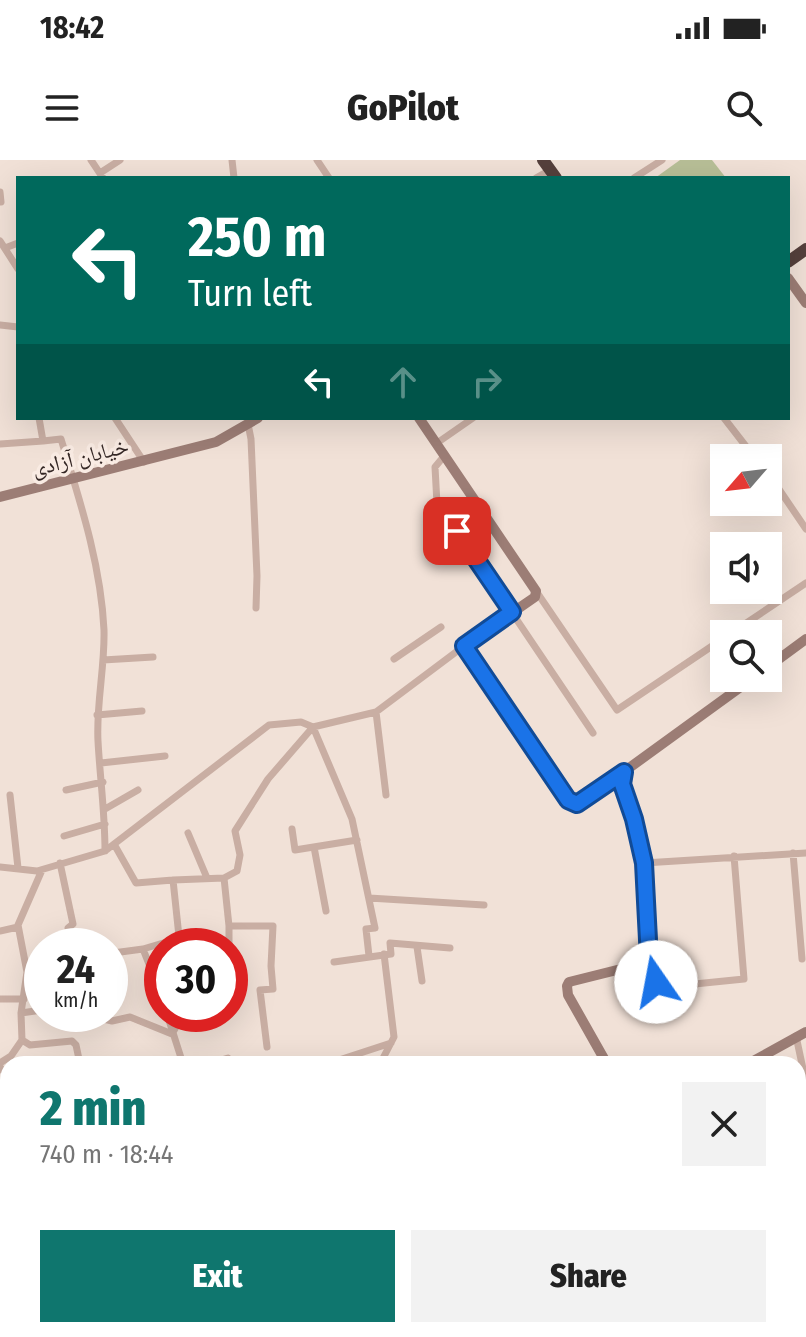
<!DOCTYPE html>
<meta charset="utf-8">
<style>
:root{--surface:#fff;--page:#f2f2f2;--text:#222;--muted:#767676;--accent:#0f766e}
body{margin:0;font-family:"Fira Sans Condensed","Noto Naskh Arabic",sans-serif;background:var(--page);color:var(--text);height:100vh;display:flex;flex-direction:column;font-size:30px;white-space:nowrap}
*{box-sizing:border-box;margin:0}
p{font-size:26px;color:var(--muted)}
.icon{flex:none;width:44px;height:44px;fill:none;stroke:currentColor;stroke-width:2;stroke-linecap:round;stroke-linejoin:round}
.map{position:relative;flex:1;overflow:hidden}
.panel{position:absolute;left:0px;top:896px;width:806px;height:282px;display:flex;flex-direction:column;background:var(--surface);border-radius:24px 24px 0 0;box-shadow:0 8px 32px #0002}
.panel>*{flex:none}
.hud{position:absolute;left:16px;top:16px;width:774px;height:244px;border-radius:0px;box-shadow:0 8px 32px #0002;background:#00695c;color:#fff;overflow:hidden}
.needle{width:52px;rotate:242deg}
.buttons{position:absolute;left:710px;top:284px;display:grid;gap:16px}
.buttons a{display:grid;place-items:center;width:72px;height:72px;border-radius:0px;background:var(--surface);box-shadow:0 8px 32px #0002;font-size:40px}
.speed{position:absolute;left:24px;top:768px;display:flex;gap:16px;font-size:40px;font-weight:700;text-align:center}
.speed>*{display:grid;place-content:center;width:104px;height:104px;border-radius:50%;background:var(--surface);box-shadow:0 8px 32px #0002;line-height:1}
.speed small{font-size:20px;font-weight:400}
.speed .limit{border:12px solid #d22;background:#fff;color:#111}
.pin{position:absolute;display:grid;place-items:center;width:68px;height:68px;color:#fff;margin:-34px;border-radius:16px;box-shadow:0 4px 12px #0006}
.me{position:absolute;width:88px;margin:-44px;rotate:348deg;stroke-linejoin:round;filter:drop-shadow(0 0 6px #0008)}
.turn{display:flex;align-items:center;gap:28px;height:168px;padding:0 40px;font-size:36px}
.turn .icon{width:104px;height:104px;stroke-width:2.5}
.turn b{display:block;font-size:56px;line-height:68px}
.lanes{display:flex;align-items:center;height:76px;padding:0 40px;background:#0003;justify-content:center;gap:40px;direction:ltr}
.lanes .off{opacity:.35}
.round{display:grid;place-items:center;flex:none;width:84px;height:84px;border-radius:0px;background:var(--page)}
.headline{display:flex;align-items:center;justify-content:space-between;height:136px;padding:0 40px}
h1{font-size:48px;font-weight:800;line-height:60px;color:var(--accent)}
.button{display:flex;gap:16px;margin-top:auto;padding:16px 40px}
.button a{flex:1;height:92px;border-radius:0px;background:var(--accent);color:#fff;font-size:32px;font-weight:800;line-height:92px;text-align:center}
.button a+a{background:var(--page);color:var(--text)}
.status{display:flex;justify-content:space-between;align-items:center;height:56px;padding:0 40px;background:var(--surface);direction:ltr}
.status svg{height:22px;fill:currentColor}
header{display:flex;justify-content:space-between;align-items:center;height:104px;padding:0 40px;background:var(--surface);font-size:36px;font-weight:800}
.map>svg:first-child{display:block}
.green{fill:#b8bf97}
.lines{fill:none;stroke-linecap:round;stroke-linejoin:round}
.street{stroke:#c9aea3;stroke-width:7}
.secondary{stroke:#9c7d75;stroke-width:10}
.highway{stroke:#55403c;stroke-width:12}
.route-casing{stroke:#114b97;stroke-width:20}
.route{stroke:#1a73e8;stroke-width:14}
.labels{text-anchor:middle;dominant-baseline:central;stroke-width:7;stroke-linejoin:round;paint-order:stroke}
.street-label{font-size:22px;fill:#342725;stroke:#f9ebe3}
</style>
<div class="status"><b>18:42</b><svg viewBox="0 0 49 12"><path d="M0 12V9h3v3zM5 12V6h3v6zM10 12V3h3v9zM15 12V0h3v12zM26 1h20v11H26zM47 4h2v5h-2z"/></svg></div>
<header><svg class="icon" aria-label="menu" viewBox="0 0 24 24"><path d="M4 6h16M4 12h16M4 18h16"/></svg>GoPilot<svg class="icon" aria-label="search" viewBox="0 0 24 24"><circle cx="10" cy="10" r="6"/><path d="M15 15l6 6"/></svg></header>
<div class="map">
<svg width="806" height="1177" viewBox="0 0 806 1177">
<rect width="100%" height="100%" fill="#f1e1d7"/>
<path class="green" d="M680,0H712L726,18H655Z"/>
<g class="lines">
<path class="street" d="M91,0L103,18
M232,0L234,18
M317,0L329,18
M100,13L120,0
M536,18L550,10
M634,18L662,0
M0,32L1,42
M0,81L18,109
M5,88L18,83
M0,165L18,167
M39,258L43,281L61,279C80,341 101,405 104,470C105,507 96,544 98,581C100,618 105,653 105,691
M115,258L144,302
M724,258L755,298
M248,264L251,279L257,416L256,448
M437,283L473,258
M0,284L43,281
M768,313L806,369
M437,344L435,307L445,295
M451,373L457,371L593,573
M536,431L617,550L724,478
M730,474L806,423
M394,499L441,467
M103,500L153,497
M376,552L386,635
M97,555L142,551
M313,567L352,659L375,768L366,769L369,796
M101,603L165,596
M66,630L103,622
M10,635L18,708
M105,649L138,630
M292,669L295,690L357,680
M188,673L207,718
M64,676L105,664
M114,684L136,723L173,720
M314,687L326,751
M793,693L802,799
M60,703L73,764L68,768L73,786
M644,703L806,693
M0,707L37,711L105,691L269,565L301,562L313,567L376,552L464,486
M42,710L18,765L27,812L21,853L22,880L30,885L72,881L76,885L80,904
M369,738L484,745
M229,766V786
M0,771L18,767
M180,786L173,720L224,718
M417,787L422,821
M113,793L143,789
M649,799L656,822L665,827L744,819L734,696
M334,802L391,794L390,783L450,788
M162,837L143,789L180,778
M0,839H24
M21,853L42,850
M83,854L112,861L130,857L172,874L177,865V854
M167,854L183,904
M796,876L806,923
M267,887L260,830L273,829L271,806L273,766H229L224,718L237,711L240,695L235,671L268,619L313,567
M339,900L391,883
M0,903L11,896L22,880
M208,904L228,898
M380,904L394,877L384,794
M0,907L8,917
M0,973L8,972
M0,1029L8,1028
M0,1068L8,1067
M798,1123L806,1130
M25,1170V1177
M249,1170L253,1177
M545,1170L548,1177
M792,1170L799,1177
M197,1177L210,1170
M638,1177H642
M692,1177L693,1170"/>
<path class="secondary" d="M788,118L806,143
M419,258L536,431L535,437L464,486L568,640L577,644L585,640L753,518
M0,337L216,282L258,258
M768,507L806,479
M607,904L568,835L567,826L569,822L645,803L649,799C646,754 645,710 636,666C632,649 619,630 624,612
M748,904L806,872
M464,1177L466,1170"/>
<path class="highway" d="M543,0L556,18
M788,102L806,89"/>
</g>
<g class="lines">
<g class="route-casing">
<path id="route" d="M457,371L512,452L464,486L568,640L577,644L624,612L622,624L634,659L644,703L649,799L656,822"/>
</g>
<use href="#route" class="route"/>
</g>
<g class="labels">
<g class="street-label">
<text transform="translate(80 297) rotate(-14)">خیابان آزادی</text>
</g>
</g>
</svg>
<div class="buttons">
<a><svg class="needle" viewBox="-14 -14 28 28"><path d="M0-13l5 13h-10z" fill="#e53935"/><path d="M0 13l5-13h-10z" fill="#767676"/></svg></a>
<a><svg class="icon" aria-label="sound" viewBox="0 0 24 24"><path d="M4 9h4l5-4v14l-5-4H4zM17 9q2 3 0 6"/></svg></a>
<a><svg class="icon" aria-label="search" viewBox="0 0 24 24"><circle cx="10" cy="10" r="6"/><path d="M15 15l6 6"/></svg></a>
</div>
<div class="speed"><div>24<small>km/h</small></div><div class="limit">30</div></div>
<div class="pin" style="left:457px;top:371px;background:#d93025"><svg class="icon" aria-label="arrive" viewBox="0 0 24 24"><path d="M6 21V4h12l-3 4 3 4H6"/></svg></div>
<svg class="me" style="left:656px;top:822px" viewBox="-20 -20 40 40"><circle r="19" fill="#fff"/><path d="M0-13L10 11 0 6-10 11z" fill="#1a73e8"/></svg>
<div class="hud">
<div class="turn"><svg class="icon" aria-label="left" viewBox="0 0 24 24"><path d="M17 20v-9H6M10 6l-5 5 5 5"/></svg><div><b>250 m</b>Turn left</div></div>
<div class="lanes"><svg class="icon" aria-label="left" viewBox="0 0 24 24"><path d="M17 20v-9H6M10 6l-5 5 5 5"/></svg><svg class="icon off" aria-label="ahead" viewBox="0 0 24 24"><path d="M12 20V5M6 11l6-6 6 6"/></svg><svg class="icon off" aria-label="right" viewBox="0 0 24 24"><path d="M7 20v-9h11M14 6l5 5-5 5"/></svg></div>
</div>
<section class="panel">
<div class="headline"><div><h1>2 min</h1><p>740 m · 18:44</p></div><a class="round"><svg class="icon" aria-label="close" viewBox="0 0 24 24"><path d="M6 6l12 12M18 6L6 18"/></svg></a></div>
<div class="button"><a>Exit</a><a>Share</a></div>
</section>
</div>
